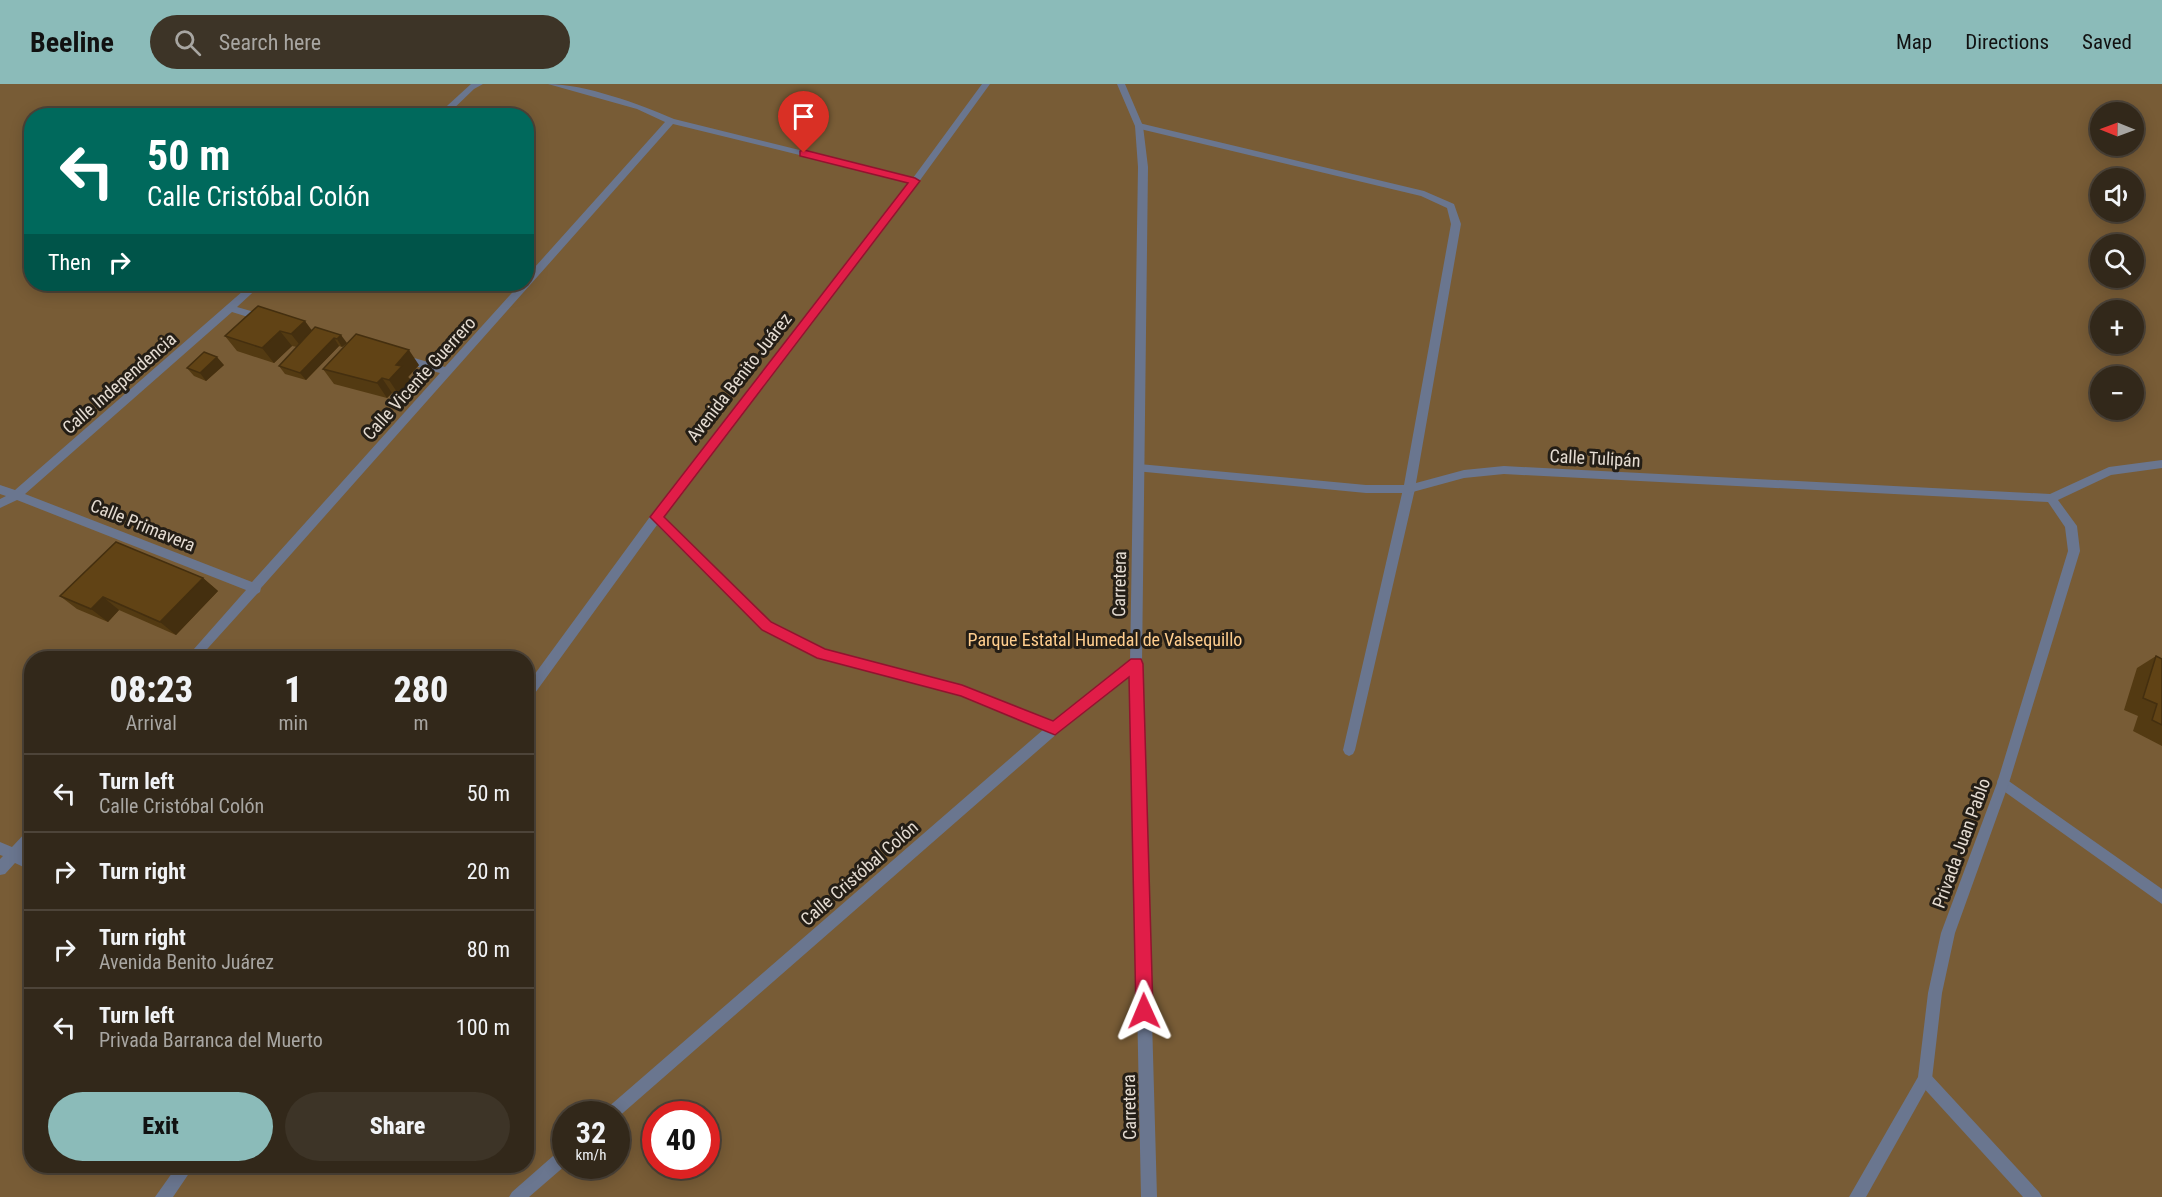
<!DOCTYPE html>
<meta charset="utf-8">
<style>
:root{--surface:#32281a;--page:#3d3427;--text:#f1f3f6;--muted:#a8a6a2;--line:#4d4439;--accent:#8bbbb9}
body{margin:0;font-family:"Roboto Condensed",sans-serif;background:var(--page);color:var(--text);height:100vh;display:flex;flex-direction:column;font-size:22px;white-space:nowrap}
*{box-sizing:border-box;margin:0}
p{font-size:20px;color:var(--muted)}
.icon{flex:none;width:33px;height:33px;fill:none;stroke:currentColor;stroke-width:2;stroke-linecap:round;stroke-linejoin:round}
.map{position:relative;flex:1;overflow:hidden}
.drawer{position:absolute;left:24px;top:567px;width:510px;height:522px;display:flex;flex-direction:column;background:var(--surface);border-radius:24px;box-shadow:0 3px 15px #0003,0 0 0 2px var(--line)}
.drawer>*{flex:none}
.guide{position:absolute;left:24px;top:24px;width:510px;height:183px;border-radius:24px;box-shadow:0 3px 15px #0003,0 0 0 2px var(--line);background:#00695c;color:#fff;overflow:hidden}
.needle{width:39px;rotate:271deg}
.fabs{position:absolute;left:2090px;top:18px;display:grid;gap:12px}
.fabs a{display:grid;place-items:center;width:54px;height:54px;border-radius:50%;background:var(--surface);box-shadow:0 3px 15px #0003,0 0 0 2px var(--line);font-size:30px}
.speed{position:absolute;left:552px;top:1017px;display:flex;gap:12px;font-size:30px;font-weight:700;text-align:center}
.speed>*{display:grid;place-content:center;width:78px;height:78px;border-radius:50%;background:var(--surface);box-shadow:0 3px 15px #0003,0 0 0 2px var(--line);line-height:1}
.speed small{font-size:15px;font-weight:400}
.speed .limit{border:9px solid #d22;background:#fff;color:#111}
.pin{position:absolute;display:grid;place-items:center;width:51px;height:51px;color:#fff;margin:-62px -26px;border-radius:50% 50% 50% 0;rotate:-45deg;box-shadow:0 0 6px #0007}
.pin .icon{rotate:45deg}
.me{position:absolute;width:66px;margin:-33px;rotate:359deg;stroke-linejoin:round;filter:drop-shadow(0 0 4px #0008)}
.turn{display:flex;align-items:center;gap:21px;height:126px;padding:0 24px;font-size:27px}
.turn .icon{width:78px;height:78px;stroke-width:2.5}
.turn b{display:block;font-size:42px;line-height:51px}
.then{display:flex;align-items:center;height:57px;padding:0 24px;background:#0003;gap:12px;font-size:22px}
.eta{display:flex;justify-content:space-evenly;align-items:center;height:102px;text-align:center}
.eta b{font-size:36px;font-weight:800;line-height:42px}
.cta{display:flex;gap:12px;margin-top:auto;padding:12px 24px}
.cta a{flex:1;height:69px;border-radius:36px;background:var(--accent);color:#111;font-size:24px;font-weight:800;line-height:69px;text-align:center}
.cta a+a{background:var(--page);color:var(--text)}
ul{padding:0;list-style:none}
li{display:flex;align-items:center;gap:18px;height:78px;padding:0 24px;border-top:2px solid var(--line)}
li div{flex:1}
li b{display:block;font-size:22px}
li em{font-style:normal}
header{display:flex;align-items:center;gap:36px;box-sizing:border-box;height:84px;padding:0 30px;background:var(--accent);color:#111}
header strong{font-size:28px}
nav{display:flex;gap:33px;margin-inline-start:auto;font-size:21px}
.search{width:420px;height:54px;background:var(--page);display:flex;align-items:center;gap:15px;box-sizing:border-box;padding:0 21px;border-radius:33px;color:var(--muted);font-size:22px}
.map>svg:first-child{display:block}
.green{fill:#785c36;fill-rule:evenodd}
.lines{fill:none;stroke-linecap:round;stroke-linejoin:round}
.service{fill:#6a768f;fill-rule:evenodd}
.minor{fill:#6a768f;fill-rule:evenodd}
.tertiary{fill:#6a768f;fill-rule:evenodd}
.wall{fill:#533a12}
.shaded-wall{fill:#442f0f}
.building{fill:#614315;stroke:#442f0f;stroke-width:1.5}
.route{fill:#e11d48;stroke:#92132f;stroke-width:1.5}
.labels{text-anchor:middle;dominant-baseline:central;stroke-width:6;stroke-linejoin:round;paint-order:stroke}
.street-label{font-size:18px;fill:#e5dcd2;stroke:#241e16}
.park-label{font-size:18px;fill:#ffce8e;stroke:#241e16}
</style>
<header>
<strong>Beeline</strong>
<div class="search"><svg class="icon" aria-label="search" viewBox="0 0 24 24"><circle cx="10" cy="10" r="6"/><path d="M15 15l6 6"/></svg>Search here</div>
<nav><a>Map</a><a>Directions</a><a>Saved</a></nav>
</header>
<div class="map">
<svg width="2162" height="1113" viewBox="0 0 2162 1113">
<rect width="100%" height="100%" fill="#423523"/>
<path class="green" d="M0,0H2162V1113H0ZM2100,28H2133V62H2100ZM32,32H526V200H32ZM2100,94H2133V128H2100ZM2100,160H2133V194H2100ZM2100,226H2133V260H2100ZM2100,292H2133V326H2100ZM32,574H526V1082H32ZM566,1030H616V1082H566ZM656,1030H706V1082H656Z"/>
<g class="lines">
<path class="service" d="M1409,401L1415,405L1355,666L1353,670L1349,672L1345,670L1343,666L1403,405Z
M2003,693L2162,805V820L1998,703L1997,699L1998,695Z
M1925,988L1930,990L2039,1108L2042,1113H2023L1920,1000L1918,995L1920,990Z"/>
<path class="minor" d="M471,0H483L474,5L446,32H436Z
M548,0C584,0 640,20 674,35L913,94L982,0H990L918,99L663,433L771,538L825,566L962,602L1054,638L1132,576L1136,575L1140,576L1142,580L1140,584L1059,648L616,1035V1030H604L606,1025L1044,645L961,612L818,574L763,546L657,441L530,616L526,617V602L652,430L909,98L673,40L261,504L260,508L257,510L199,574H186L246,506L17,416L0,424V415L6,412L0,410V401L15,406L251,200H262L237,223L268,232V236L264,238L232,228L25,410L252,498L440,289L400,278V272L404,271L445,283L520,200H526V193L665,38L637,25Z
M1139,39L1424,107L1454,120L1461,140L1416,399L1464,386L1504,382L2050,410L2109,383L2162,376V384L2111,391L2058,416L2077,442L2080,467L2009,699L1955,849L1942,909L1932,995L1866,1113H1849L1918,993L1928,909L1941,849L1997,699L2068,467L2065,443L2048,418L1504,390L1464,394L1409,409H1366L1135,387L1134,384L1139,380L1366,401H1404L1451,140L1447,124L1421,112L1136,44L1135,42Z
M32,745V761L23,769L32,774V787L15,779L5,790L0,791V775L3,772L0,771V758L12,763L27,747Z
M566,1063V1081L529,1113H509L512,1108L561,1065Z
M177,1082H194L173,1113H155Z"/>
<path class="tertiary" d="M1117,0H1125L1143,42L1148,83L1142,580L1157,1113H1141L1130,580L1138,83L1135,42Z"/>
</g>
<path class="wall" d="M258,222L312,246L347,259L342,263L339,262L306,296L285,290L279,282L297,263L292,262L274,279L237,267L225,252Z
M224,281L206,297L194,292L187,284Z
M419,281L408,293L412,297L399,311L392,309L387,314L334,300L323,285Z
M203,494L218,507L176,551L119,526L108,538L77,525L60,512Z
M2156,572L2162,575V662L2133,647L2138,632L2124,626L2137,584Z"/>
<path class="shaded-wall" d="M305,237L316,252L303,265L291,250Z
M280,247L292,262L274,279L262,264Z
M341,251L347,259L342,263L337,255Z
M334,254L339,262L306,296L300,289Z
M409,266L419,281L408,293L412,297L399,311L389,296L396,281Z
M217,273L224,281L206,297L200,289Z
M382,294L392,309L387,314L377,299Z
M203,494L218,507L176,551L160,538Z
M103,513L119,526L108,538L91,525Z"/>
<path class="building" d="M258,222L305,237L291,250L280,247L262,264L225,252Z
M315,243L341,251L337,255L334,254L300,289L279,282Z
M356,250L409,266L396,281L402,282L389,296L382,294L377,299L323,285Z
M204,268L217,273L200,289L187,284Z
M116,458L203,494L160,538L103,513L91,525L60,512Z
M2156,572L2162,575V641L2152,636L2157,620L2143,614Z"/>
<path class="route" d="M804,66L915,94L920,97L664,433L771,538L825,565L962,601L1053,637L1131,575H1141L1143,580L1153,927L1150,933L1144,936L1139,933L1136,927L1129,593L1055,651L961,612L817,574L762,546L650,433L908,99L800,72V67Z"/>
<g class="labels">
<g class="street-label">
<text transform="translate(739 293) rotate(-52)">Avenida Benito Juárez</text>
<text transform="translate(419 294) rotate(-48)">Calle Vicente Guerrero</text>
<text transform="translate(119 299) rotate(-41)">Calle Independencia</text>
<text transform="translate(1595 374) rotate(3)">Calle Tulipán</text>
<text transform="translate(143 441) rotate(22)">Calle Primavera</text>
<text transform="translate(1119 500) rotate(-89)">Carretera</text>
<text transform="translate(1961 759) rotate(-70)">Privada Juan Pablo</text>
<text transform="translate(859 789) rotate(-41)">Calle Cristóbal Colón</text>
<text transform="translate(1129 1023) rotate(-91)">Carretera</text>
</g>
<g class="park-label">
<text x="1105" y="555">Parque Estatal Humedal de Valsequillo</text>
</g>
</g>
</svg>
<div class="fabs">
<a><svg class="needle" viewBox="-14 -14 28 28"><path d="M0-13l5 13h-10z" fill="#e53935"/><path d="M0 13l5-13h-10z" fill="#a8a6a2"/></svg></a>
<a><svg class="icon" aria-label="sound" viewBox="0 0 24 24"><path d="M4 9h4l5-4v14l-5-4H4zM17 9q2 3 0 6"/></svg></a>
<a><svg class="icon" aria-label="search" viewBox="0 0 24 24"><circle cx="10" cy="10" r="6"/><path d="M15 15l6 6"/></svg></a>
<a>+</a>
<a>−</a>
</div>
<div class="speed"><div>32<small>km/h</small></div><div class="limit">40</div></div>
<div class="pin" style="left:804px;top:69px;background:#d93025"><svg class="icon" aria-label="arrive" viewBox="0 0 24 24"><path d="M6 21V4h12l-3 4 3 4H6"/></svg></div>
<svg class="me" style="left:1144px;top:927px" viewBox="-20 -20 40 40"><path d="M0-17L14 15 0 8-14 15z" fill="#e11d48" stroke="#fff" stroke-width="4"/></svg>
<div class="guide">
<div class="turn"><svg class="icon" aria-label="left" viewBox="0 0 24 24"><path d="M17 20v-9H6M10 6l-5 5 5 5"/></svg><div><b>50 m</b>Calle Cristóbal Colón</div></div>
<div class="then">Then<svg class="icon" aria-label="right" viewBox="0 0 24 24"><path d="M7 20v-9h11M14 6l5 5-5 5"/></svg></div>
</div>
<section class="drawer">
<div class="eta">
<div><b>08:23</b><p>Arrival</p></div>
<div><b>1</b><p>min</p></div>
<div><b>280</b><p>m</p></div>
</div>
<ul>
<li><svg class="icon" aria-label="left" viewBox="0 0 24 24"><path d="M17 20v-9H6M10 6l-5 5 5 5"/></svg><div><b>Turn left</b><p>Calle Cristóbal Colón</p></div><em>50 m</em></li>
<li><svg class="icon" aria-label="right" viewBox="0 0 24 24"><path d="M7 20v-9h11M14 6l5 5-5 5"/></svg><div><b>Turn right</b></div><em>20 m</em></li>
<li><svg class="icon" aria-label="right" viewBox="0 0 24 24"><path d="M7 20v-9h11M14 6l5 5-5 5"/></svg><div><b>Turn right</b><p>Avenida Benito Juárez</p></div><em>80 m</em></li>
<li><svg class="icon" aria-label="left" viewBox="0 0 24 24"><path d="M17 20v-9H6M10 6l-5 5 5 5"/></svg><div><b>Turn left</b><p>Privada Barranca del Muerto</p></div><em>100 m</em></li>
</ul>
<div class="cta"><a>Exit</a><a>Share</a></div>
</section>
</div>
